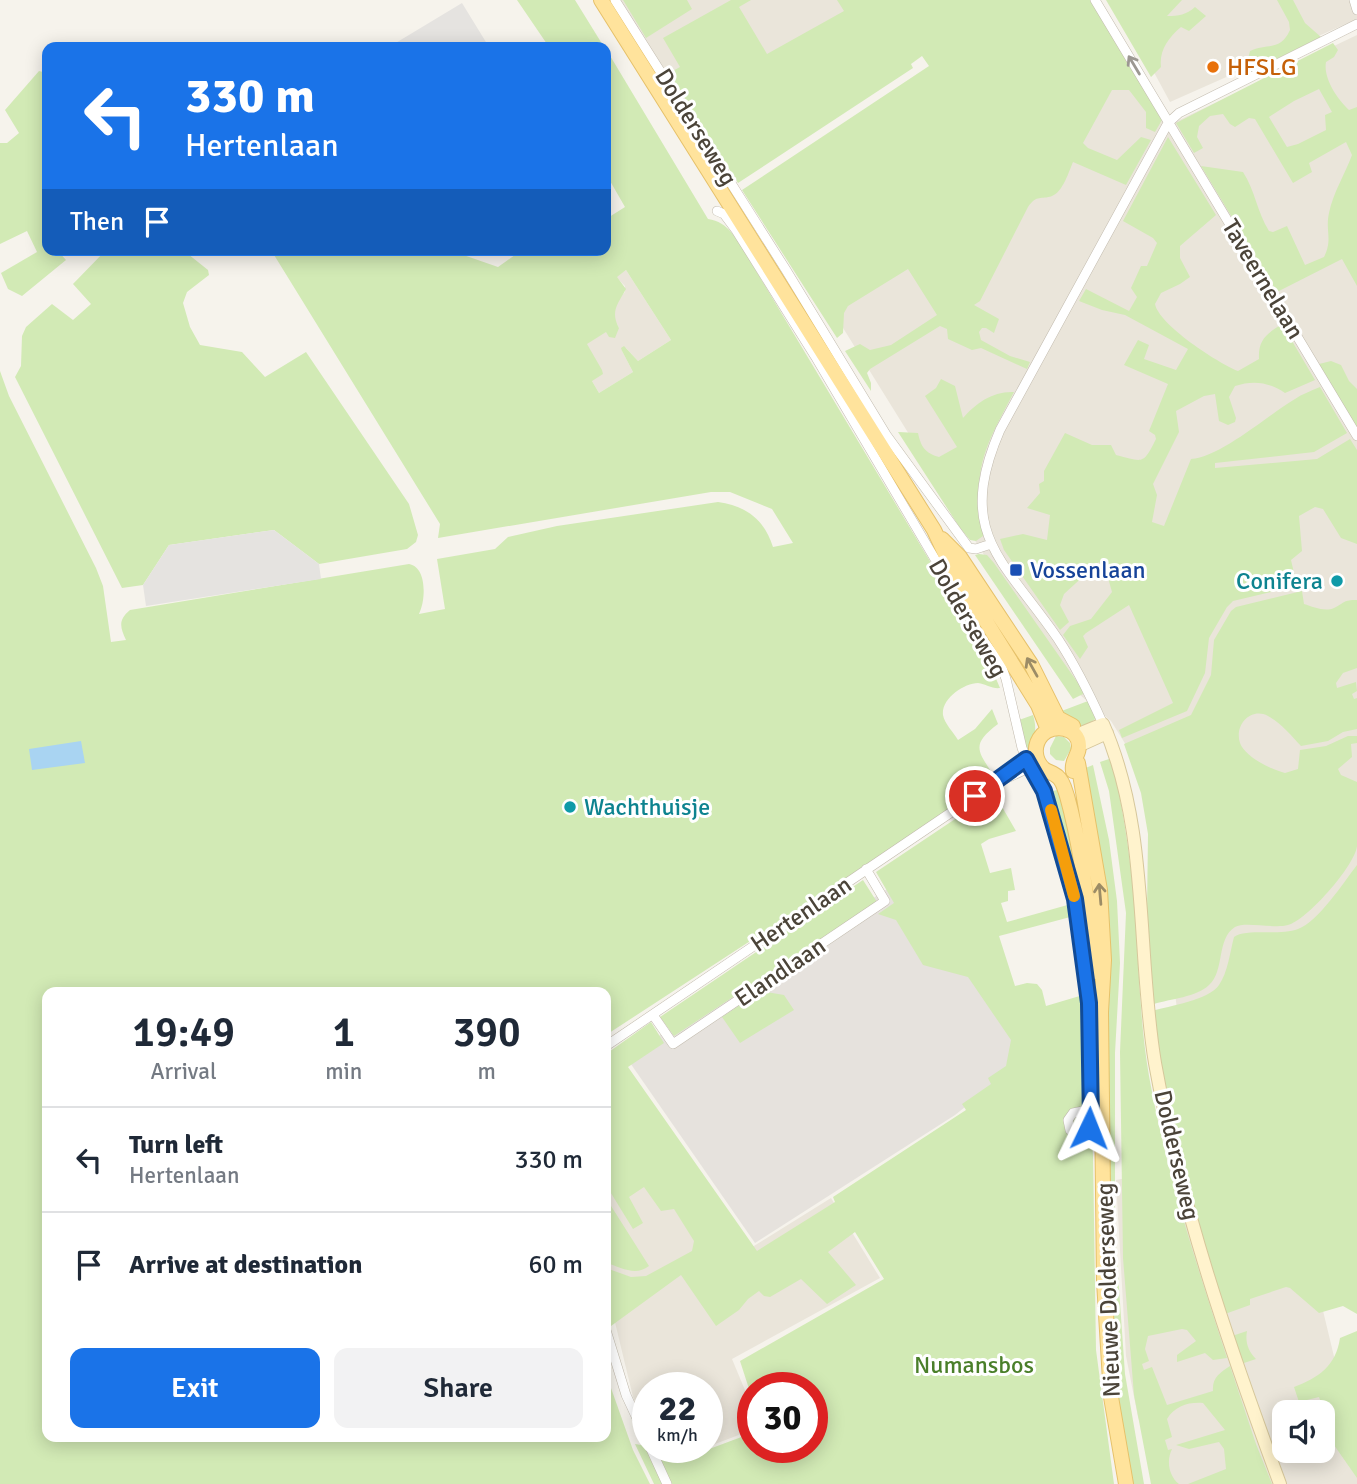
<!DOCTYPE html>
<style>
:root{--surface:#fff;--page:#f2f2f3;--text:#1f2937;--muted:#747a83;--line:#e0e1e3;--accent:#1a73e8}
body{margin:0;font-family:Signika,sans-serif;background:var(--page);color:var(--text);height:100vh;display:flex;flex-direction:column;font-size:26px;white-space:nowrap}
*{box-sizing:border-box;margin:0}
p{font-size:23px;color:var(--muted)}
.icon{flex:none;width:38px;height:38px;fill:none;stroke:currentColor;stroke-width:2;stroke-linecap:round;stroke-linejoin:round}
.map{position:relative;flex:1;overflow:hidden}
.sheet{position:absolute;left:42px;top:987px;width:569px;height:455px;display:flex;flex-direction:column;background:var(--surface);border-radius:14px;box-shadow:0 4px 18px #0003}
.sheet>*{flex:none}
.top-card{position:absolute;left:42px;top:42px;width:569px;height:214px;border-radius:14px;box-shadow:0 4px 18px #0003;background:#1a73e8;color:#fff;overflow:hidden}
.tools{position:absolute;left:1272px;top:1400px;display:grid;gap:14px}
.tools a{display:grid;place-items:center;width:63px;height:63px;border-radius:14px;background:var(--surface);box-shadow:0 4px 18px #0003;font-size:35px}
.speed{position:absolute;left:632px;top:1372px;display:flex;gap:14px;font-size:35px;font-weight:700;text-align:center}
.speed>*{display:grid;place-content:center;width:91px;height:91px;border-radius:50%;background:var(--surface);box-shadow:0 4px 18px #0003;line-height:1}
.speed small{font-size:18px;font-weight:400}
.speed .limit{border:10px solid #d22;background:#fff;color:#111}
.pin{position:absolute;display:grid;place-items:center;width:60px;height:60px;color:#fff;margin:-30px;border:4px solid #fff;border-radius:50%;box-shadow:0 2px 7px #0007}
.me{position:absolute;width:77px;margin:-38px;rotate:2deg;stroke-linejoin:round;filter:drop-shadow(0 0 5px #0008)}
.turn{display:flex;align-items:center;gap:24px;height:147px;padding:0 28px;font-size:32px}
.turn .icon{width:91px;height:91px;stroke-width:2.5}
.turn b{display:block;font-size:49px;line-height:60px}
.then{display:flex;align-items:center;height:66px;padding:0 28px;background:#0003;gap:14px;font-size:26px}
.eta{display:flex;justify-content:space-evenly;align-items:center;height:119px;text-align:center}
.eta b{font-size:42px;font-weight:600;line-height:49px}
.action{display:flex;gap:14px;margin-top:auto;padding:14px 28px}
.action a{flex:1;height:80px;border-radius:14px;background:var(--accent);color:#fff;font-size:28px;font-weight:600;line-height:80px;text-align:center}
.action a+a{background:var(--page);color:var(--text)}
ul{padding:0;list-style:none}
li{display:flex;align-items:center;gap:21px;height:105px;padding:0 28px;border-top:2px solid var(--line)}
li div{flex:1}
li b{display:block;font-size:26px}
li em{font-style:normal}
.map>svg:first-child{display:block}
.residential{fill:#eae5da;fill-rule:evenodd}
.industrial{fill:#e6e2dd}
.green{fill:#d2eab5;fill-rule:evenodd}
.parking{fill:#e5e3e0}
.water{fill:#a9d4f2}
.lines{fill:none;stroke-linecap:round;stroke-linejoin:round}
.street-casing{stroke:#c2bbae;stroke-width:10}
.secondary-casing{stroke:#d6c79b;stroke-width:14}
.primary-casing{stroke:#e6c16a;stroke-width:16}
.street{stroke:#fff;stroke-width:9}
.secondary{stroke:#fff3cd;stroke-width:12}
.primary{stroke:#ffe39c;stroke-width:14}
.oneway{stroke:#9c9892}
.oneway2{stroke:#9c8c66}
.route-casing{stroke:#114b97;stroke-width:18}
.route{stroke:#1a73e8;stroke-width:12}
.slow{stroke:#f59e0b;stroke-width:12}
.food-dot{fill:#e8710a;stroke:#fff;stroke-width:2.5}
.transit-dot{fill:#1a4fb4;stroke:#fff;stroke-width:2.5}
.culture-dot{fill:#0f9aa8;stroke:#fff;stroke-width:2.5}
.labels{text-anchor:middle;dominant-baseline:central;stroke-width:6;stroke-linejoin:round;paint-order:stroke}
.food-label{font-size:24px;fill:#c56008;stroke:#fff;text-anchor:start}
.street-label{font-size:24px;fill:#4b4439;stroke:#fff}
.transit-label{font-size:24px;fill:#164399;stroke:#fff;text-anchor:start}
.culture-label{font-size:24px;fill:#0d838f;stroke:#fff;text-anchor:end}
.park-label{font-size:24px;fill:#4a7f2a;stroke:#fff}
</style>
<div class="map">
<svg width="1357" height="1484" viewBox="0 0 1357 1484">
<rect width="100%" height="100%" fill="#f6f3ec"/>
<path class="residential" d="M611,0H874L682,113Z
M1115,0H1357V19L1170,102Z
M1357,35V1007L1180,1034L1163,894L1136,761L1111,721L1061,679L835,315L1116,73L1173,123Z
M626,270L671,340L638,361L626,348L622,351L633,372L599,393L592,381L586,344L606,331L619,328L614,318L616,302L625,292V286L616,277Z
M606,1068L749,1249L831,1198L880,1278L732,1359L752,1407V1430L707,1447V1388H648L647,1428L633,1397L606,1285Z
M1186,1167L1313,1269L1343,1394L1357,1398V1484H1165L1138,1417L1126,1356L1116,1180ZM1284,1412H1323V1451H1284Z"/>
<path class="industrial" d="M903,879L1012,1039L1009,1072L955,1115L755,1243L626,1057Z"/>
<path class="green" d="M517,0H575L604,47H549Z
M623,0H687L692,9L646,38Z
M731,0H751L739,7L767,54L844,11L837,0H1091L1162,120L1155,132L1146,128V112L1129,90H1112L1083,143L1088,148L1117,160L1141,137L1151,140L1126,185L1073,162C1069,171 1063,192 1052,196C1041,200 1037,194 1028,207L980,301L974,305L999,319L994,333L986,328H982L979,332L981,340L1010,356L1030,362L1027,369L981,348L972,350L948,339L947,329L940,326L870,369L867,373L871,383V391L845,351L860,344L870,350L891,345L937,315L908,269L848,306L844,313L843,333L837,338L742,190L929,66L922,56L911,64L913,68L738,183L669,73L680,67L663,38Z
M1106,0H1182L1167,16C1179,16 1186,15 1195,7L1206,16L1189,31L1181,27C1168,38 1159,51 1161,67L1151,77Z
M1277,0H1293L1305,23L1321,37L1247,74L1246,67L1250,51C1266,43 1280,52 1290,30L1289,22Z
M1333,43L1338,50L1334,57L1326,62C1323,78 1337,99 1349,110L1357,107V286L1342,259L1277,292L1201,166L1243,172C1255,190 1257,212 1269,231L1273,232L1287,226L1305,265L1324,257C1333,239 1325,231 1329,213C1333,193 1345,174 1352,155L1346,142L1309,163L1312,172L1293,183L1255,119L1249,118L1235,127L1230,124L1223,114L1210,116L1199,126L1197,137L1203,148L1194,153L1176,123ZM1319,89L1332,112L1325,115L1326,130L1298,144L1287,147L1269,117L1294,101Z
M606,49L708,219C730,222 738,242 749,259L985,653L1000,688C992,689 986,684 978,683C964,683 941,699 943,715C944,723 954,733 958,740L975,729L992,709L998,724C970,745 978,751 994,776L956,807L606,1035V992H47V1437H606V1374L633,1450L650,1484H0V371L9,396L96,568L103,586L111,642L126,640C120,627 118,620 130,610L409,564C427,567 426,600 419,614L445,609L437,559L495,549L508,537L557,526L718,502C746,506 764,519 773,547L793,543L772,509L730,492H711L438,538L440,524L271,250H449L498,267L522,250H606V219L625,207L606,174ZM626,270L671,340L638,361L624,346L621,348L622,351L633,372L599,393L592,381L603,374L602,370L587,344L606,332L609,337L615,338L619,328C610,311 618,304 626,289L617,277Z
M39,71L47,73V250H57L66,260L22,296L8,289L1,273L37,252L27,231L0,244V143H7L19,133L5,110Z
M1168,137L1216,215L1180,246V258L1190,277L1180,284L1161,293L1155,304C1159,325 1218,363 1238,371L1259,359C1258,340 1266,334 1282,324L1315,380L1285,393C1269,382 1253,380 1235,386L1229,397L1236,418L1235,422L1228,425L1219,421L1215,394L1204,396L1176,411L1179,432L1153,484L1157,495L1152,522L1164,526L1191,459C1221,457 1268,415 1295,399C1302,394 1311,391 1320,387L1347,433L1314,452L1215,463V468L1317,459L1350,439L1357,450V544L1341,538L1323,509L1315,507L1299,516L1302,551L1291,560L1294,573L1301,585L1233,601L1227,607L1209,638L1205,673L1187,711L1122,738L1119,730L1173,703L1129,605L1086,633L1083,636L1088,647L1080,659L1063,635L1070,626L1091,619L1112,592L1106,571L1099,562L1064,594L1060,605L1069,622L1060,630L1004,550L1000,539L1023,534L1047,540L1050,515L1027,508L1040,493L1039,484L1044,481V471L1065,433L1092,445H1111L1116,455C1144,462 1143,465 1156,439L1155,435L1149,431L1168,384L1124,365L1138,340L1149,345L1144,359L1176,370L1188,349L1125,315L1102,310L1079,301L1086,289L1129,311L1137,297L1131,288L1141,266H1147L1157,243L1153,238L1123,221Z
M106,250H183L208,270L209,275L187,292L183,303L190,327L200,345L242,352L265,377L306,352L409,504L418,535L416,542L407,549L319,564L274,530L169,545L143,585L122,588L15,377L21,366L22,336L26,327L52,304L73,320L91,304L73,284Z
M1331,361L1341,365L1349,381L1357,389V428L1319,364Z
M941,379L955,386L963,418C976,403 993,391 1014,392C985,447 972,467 983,532V536L976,541L970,540L960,528L898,432L918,433C921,447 925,453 939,457L957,447L925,396L936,388Z
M979,554L987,555L994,563L1085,693L1073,699L975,555Z
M1302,591L1304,604C1313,607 1325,612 1334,608C1346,602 1343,600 1357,600V668L1343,673L1336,683L1337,688L1356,682L1357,691L1352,694L1354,699L1357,698V729L1343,732L1328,741L1301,746C1291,735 1281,723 1268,716C1251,707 1234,725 1240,743C1245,757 1272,770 1285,773L1298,769L1300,750L1326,746L1348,736H1357V743L1351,744L1352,757L1338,769L1341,775L1357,782C1357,803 1357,826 1357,846C1355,866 1306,921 1288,925C1274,929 1245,921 1235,927C1216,939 1225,971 1209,985C1197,997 1170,999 1154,1004L1147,912L1148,834L1141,793L1124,744L1191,715L1211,675L1214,640L1231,611L1236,607Z
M1088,701L1097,718L1083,727L1059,712Z
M1033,715C1037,727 1036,740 1026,750L1019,720Z
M1056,736L1064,737L1070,743L1071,749L1064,761L1056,760L1050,754V748Z
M1112,758C1122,805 1130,852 1134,900C1139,959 1139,1018 1149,1076C1166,1172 1197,1266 1227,1358L1213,1360L1205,1353L1177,1362V1355L1196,1341L1187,1330L1182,1329L1148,1336L1145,1349L1149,1361L1142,1364L1144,1370L1152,1367L1167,1405L1213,1391C1212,1377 1220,1373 1230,1366L1256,1444L1272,1484H1188L1226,1469L1224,1449L1219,1442L1189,1449L1176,1445L1225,1430L1203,1403C1188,1402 1175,1406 1167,1419L1172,1437L1165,1440L1168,1450L1172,1449C1166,1461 1169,1476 1179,1484H1151L1134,1395L1123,1258L1120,1052L1126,913L1109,791L1100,762Z
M1093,765L1109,840L1117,901L1120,963L1115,1053V1231L1125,1374L1144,1484H1131L1123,1441L1110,1340L1107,934L1083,769Z
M1061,789L1071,832L1082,913L1063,833L1049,792Z
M994,793L1016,831L989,839L981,844L990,873L1011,868L1015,890L1008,891V901L1001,903L1007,922L1071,904L1074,916L999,936L1015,986L1027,983L1037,984L1042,990L1046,1006L1083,995L1093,1156L1096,1350L1114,1484H654L635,1444L696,1454L752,1433V1447H812V1388H752V1398L740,1361L884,1279L855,1232L828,1252L856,1285L827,1304L801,1279L770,1297L764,1296L759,1291L748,1299L739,1310L716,1326L681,1275L611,1326L606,1309V1268L631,1277L646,1276L692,1251L694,1241L674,1209L661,1211L644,1187L629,1197L643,1223L633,1229L606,1185V1054L651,1022L664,1043L628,1067L757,1251L835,1202L833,1197L966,1110L962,1104L991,1084L988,1078L1006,1066L1011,1040L968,977L923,965L896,920L878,914L894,903L876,872Z
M1357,865V1314L1343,1306L1319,1313L1290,1288L1286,1287L1250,1299V1305L1225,1314L1171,1129L1152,1011C1169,1006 1209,1000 1219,985C1228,972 1230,952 1234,937C1246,928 1280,936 1298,929C1318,922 1344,882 1357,865Z
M863,880L877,902L674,1036L660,1017Z
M761,991L784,995L794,1010L740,1043L722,1017Z
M606,1198L649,1266C635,1277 621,1267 606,1263Z
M1247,1331C1245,1342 1248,1351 1256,1359L1241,1364L1232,1336Z
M1357,1331V1478L1334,1445L1323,1444V1421L1327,1419L1319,1397L1299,1402L1294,1387C1318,1378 1336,1366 1340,1338Z"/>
<path class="parking" d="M462,3L489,47H389Z
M274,530L319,564L321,579L146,606L143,585L169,545Z"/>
<path class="water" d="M81,741L85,763L32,770L29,749Z"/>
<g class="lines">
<g class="street-casing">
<path id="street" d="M615,0L786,270L887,436L969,548L976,549L991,544
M1095,0L1357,436
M1354,0L1357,10
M717,211L724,214L736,230L815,356L981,637L1001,665L1006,679L1022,748L1030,767L1044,791L1075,899L1089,1003L1091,1121L1087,1132L1075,1134L1070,1130L1068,1120L1073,1113L1083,1111L1090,1116
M1103,724C1090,695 1075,665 1058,639C1003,559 955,534 1000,430L1168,123L1179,113L1357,24
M1005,779L1033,766
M653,1015L673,1044L885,901L866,869
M606,1046L996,782L1029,757
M606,1330L626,1395L648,1442
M650,1447L667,1484"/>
</g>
<g class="secondary-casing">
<path id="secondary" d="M1081,733L1103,724C1150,830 1136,950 1155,1063C1181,1208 1229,1346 1280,1484
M1085,743L1107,733"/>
</g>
<g class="primary-casing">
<path id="primary" d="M601,0L934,530L949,562L1038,705L1048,730
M942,539L960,557L1031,664L1058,718L1073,726
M1078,763L1100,890L1104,960L1101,1012L1104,1281L1111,1397L1126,1484
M1073,771C1071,760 1079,756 1079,746C1079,727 1053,723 1042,735C1033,745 1034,760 1044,769C1048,772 1054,773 1058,777C1063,781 1065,790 1067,796C1083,853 1088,914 1096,972"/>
</g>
<use href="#street" class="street"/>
<use href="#secondary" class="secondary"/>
<use href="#primary" class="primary"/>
</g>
<defs><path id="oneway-shaft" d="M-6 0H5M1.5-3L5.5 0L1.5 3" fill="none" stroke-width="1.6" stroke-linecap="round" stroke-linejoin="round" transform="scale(1.75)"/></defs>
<use class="oneway" href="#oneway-shaft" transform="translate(1134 65) rotate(-121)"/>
<g class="oneway2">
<use href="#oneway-shaft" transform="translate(1032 667) rotate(-119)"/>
<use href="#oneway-shaft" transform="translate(1100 894) rotate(-95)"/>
</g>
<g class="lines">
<g class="route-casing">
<path id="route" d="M975,796L1026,759L1044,791L1075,899L1089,1003L1091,1121L1089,1128"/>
</g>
<use href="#route" class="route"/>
<path class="slow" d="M1051,810L1074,896"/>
</g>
<circle class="food-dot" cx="1213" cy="67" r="7"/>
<rect class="transit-dot" x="1009" y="563" width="14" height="14" rx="3.5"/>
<g class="culture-dot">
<circle cx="1337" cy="581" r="7"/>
<circle cx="570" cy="807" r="7"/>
</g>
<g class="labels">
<g class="food-label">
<text x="1227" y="67">HFSLG</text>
</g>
<g class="street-label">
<text transform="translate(696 127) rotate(58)">Dolderseweg</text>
<text transform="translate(1263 279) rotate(59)">Taveernelaan</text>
<text transform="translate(968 618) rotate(60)">Dolderseweg</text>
<text transform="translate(801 914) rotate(-34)">Hertenlaan</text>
<text transform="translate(780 972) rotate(-34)">Elandlaan</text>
<text transform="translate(1177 1155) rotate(77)">Dolderseweg</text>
<text transform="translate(1108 1290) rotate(-92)">Nieuwe Dolderseweg</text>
</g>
<g class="transit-label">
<text x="1030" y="570">Vossenlaan</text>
</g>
<g class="culture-label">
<text x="1323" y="581">Conifera</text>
<text x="584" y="807" text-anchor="start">Wachthuisje</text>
</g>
<g class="park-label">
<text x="974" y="1365">Numansbos</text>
</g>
</g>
</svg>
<div class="tools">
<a><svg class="icon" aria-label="sound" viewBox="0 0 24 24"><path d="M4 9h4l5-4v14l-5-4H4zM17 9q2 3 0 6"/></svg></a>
</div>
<div class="speed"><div>22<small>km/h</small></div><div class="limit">30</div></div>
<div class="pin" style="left:975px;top:796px;background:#d93025"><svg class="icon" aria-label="arrive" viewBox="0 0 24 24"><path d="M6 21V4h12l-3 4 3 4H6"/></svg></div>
<svg class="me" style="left:1089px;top:1128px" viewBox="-20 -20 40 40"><path d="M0-17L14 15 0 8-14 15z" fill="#1a73e8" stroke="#fff" stroke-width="4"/></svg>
<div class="top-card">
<div class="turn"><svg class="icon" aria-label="left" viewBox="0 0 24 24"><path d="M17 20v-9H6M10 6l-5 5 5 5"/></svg><div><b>330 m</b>Hertenlaan</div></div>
<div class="then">Then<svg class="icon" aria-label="arrive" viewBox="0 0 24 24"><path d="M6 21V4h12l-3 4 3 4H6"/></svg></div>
</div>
<section class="sheet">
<div class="eta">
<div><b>19:49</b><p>Arrival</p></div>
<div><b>1</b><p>min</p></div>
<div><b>390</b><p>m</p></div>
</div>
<ul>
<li><svg class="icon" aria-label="left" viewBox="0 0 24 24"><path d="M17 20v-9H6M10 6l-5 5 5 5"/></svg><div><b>Turn left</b><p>Hertenlaan</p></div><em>330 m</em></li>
<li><svg class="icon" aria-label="arrive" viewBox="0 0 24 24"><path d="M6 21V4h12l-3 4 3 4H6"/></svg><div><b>Arrive at destination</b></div><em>60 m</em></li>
</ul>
<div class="action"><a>Exit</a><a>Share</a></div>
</section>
</div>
